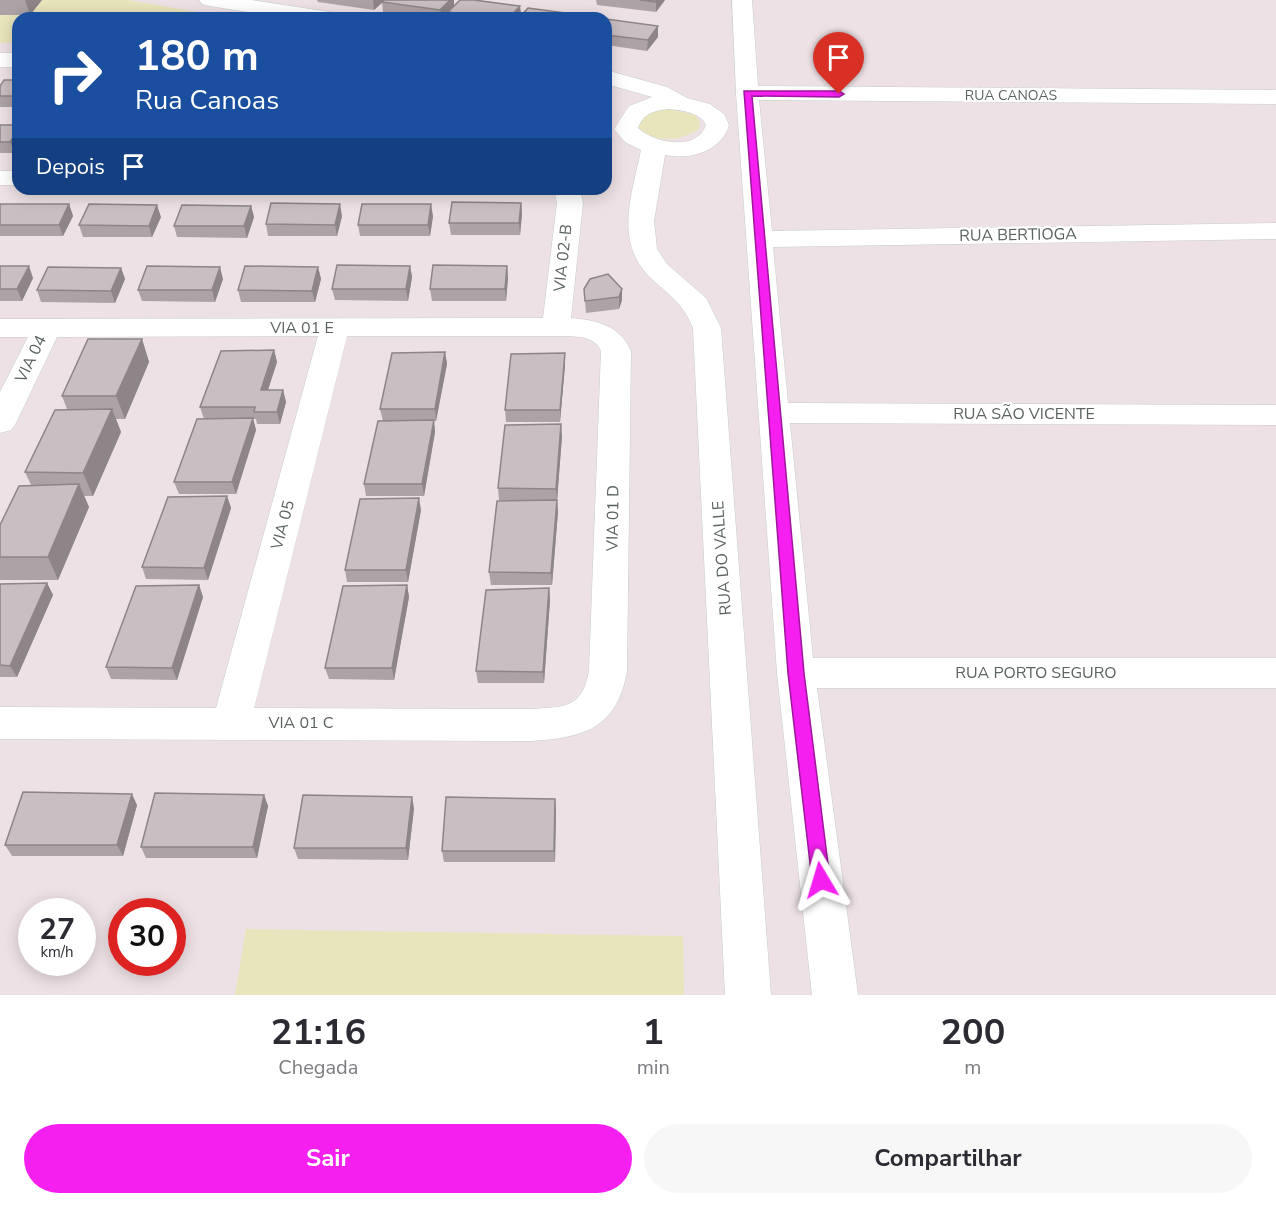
<!DOCTYPE html>
<html lang="pt">
<meta charset="utf-8">
<style>
:root{--surface:#fff;--page:#f7f7f7;--text:#2b2b33;--muted:#7c7c81;--accent:#f520f0}
body{margin:0;font-family:"Nunito Sans",sans-serif;background:var(--page);color:var(--text);height:100vh;display:flex;flex-direction:column;font-size:22px;white-space:nowrap}
*{box-sizing:border-box;margin:0}
p{font-size:20px;color:var(--muted)}
.icon{flex:none;width:33px;height:33px;fill:none;stroke:currentColor;stroke-width:2;stroke-linecap:round;stroke-linejoin:round}
.map{position:relative;height:995px;overflow:hidden}
.drawer{display:flex;flex-direction:column;background:var(--surface);flex:1}
.drawer>*{flex:none}
.top-card{position:absolute;left:12px;top:12px;width:600px;height:183px;border-radius:18px;box-shadow:0 3px 15px #0003;background:#1a4fa0;color:#fff;overflow:hidden}
.speed{position:absolute;left:18px;top:898px;display:flex;gap:12px;font-size:30px;font-weight:700;text-align:center}
.speed>*{display:grid;place-content:center;width:78px;height:78px;border-radius:50%;background:var(--surface);box-shadow:0 3px 15px #0003;line-height:1}
.speed small{font-size:15px;font-weight:400}
.speed .limit{border:9px solid #d22;background:#fff;color:#111}
.pin{position:absolute;display:grid;place-items:center;width:51px;height:51px;color:#fff;margin:-62px -26px;border-radius:50% 50% 50% 0;rotate:-45deg;box-shadow:0 0 6px #0007}
.pin .icon{rotate:45deg}
.me{position:absolute;width:66px;margin:-33px;rotate:353deg;stroke-linejoin:round;filter:drop-shadow(0 0 4px #0008)}
.turn{display:flex;align-items:center;gap:21px;height:126px;padding:0 24px;font-size:27px}
.turn .icon{width:78px;height:78px;stroke-width:2.5}
.turn b{display:block;font-size:42px;line-height:51px}
.then{display:flex;align-items:center;height:57px;padding:0 24px;background:#0003;gap:12px;font-size:22px}
.eta{display:flex;justify-content:space-evenly;align-items:center;height:102px;text-align:center}
.eta b{font-size:36px;font-weight:700;line-height:42px}
.cta{display:flex;gap:12px;margin-top:auto;padding:12px 24px}
.cta a{flex:1;height:69px;border-radius:36px;background:var(--accent);color:#fff;font-size:24px;font-weight:700;line-height:69px;text-align:center}
.cta a+a{background:var(--page);color:var(--text)}
.map>svg:first-child{display:block}
.green{fill:#e8e5bc}
.lines{fill:none;stroke-linecap:round;stroke-linejoin:round}
.street-casing{stroke:#c5cdca;stroke-width:1}
.street{fill:#fff;fill-rule:evenodd}
.wall{fill:#ada3a6}
.shaded-wall{fill:#8d8587}
.building{fill:#c9bec1;stroke:#8d8587;stroke-width:1.5}
.route{fill:#f520f0;stroke:#9f159c;stroke-width:1.5}
.labels{text-anchor:middle;dominant-baseline:central;stroke-width:4.5;stroke-linejoin:round;paint-order:stroke}
.far-street-label{font-size:14px;fill:#5a635f;stroke:#fff}
.street-label{font-size:16px;fill:#5a635f;stroke:#fff}
</style>
<div class="map">
<svg width="1276" height="995" viewBox="0 0 1276 995">
<rect width="100%" height="100%" fill="#eee1e5"/>
<path class="green" d="M0,0H128L232,18H18V43H0Z
M669,109L695,115L700,122L699,129C681,142 655,142 637,129L640,117L657,110Z
M246,929L683,936L684,995H235Z"/>
<g class="lines">
<g class="street-casing">
<path id="street" d="M199,0H251L330,12L337,14L340,18H288L209,6L202,4Z
M732,0H752L758,86L1276,90V104L759,100L772,231L1276,223V239L773,247L788,403L1276,405V425L790,423L813,658H1276V688H817L858,995H812L777,673L736,93Z
M0,53H18V67H0Z
M606,70L667,87L687,98L710,104L724,114L729,125C721,152 690,160 665,155L654,221L657,249L667,264L706,298L721,328L771,995H725L693,328C683,303 671,297 652,279C613,243 632,195 641,150L625,142L614,129L629,106L652,97L606,84ZM668,109C681,110 700,112 706,125C697,152 654,143 638,128C644,113 653,111 668,109Z
M0,171H18V185H0Z
M554,189H580L583,203L571,318C597,320 620,326 631,351L627,671C617,729 583,738 530,741L0,739V707L216,708L318,336L57,337L16,423L11,430L0,433V392L28,337H0V319L543,318L557,203ZM347,336H570C582,337 596,338 601,351L589,671C582,709 564,707 530,709L254,708Z"/>
</g>
<use href="#street" class="street"/>
</g>
<path class="wall" d="M0,0H42L30,15H0Z
M317,0H454V6H520L521,16L588,18H449L448,13L443,18H424L383,12L382,3L374,10L318,2Z
M596,0H665L656,12L597,5Z
M606,19L658,26V37L647,51L606,45Z
M18,80V107H0V86Z
M0,125H18L15,153H0Z
M606,156L610,168L609,178H606Z
M521,203L522,214L520,235H451L449,223Z
M0,204H69L73,216L63,236H0Z
M251,206L254,217L247,238L177,237L174,226Z
M342,216L337,236H268L266,224Z
M433,216L430,236H360L358,225Z
M161,217L152,237H83L79,225Z
M0,266L33,278L22,301H0Z
M410,266L412,277L408,301L335,300L332,289Z
M507,266L508,278L506,301H432L430,289Z
M318,267L321,279L315,302H241L238,290Z
M121,268L125,279L115,303L41,302L37,290Z
M608,274L622,300L619,309L586,313L584,289Z
M223,279L215,302L142,301L138,290Z
M142,339L149,362L125,419H116L121,432L93,496H84L89,507L58,580H0V525L31,485L25,472L67,409L62,396Z
M274,350L277,362L268,390H283L286,402L280,424H257L256,419H253L256,430L236,494H179L174,482L204,419L200,407Z
M445,352L447,364L436,421H434L435,432L424,496H366L364,484L383,421L380,409Z
M565,353V365L560,422H506L505,410Z
M562,436L557,501L558,512L552,585H491L489,572L535,500H499L498,488Z
M227,496L231,508L208,580L146,579L142,567Z
M421,510L408,582H347L345,570Z
M47,583L53,595L17,677H0V584Z
M199,585L203,597L177,680L111,679L106,667Z
M407,585L409,597L394,680L329,679L325,668Z
M549,588L550,600L544,683H478L476,671Z
M264,795L268,806L257,858H146L141,847Z
M137,805L123,856H12L5,845Z
M414,808L408,860L298,859L294,848Z
M556,810L555,862H444L442,851Z"/>
<path class="shaded-wall" d="M25,0H42L30,15Z
M373,0H385L374,10Z
M450,0H454V7L443,18H441L440,10Z
M657,0H665L656,12V2Z
M520,6L521,17L519,18H509Z
M658,26V37L647,51L648,40Z
M18,130V148L15,153L10,142Z
M521,203L522,214L520,235L519,223Z
M69,204L73,216L63,236L59,225Z
M340,204L342,216L337,236L335,225Z
M431,204L433,216L430,236L428,225Z
M157,205L161,217L152,237L149,226Z
M251,206L254,217L247,238L244,226Z
M29,266L33,278L22,301L17,289Z
M410,266L412,277L408,301L406,289Z
M507,266L508,278L506,301L505,289Z
M220,267L223,279L215,302L212,290Z
M318,267L321,279L315,302L312,291Z
M121,268L125,279L115,303L111,291Z
M622,289V300L619,309V297Z
M142,339L149,362L125,419L116,396Z
M274,350L277,362L264,402L261,390Z
M445,352L447,364L436,421L435,409Z
M565,353V365L560,422V410Z
M283,390L286,402L280,424L277,412Z
M112,409L121,432L93,496L83,473Z
M253,418L256,430L236,494L232,482Z
M434,420L435,432L424,496L422,484Z
M561,424L562,436L557,501L556,489Z
M79,484L89,507L58,580L48,557Z
M227,496L231,508L208,580L204,568Z
M419,498L421,510L408,582L406,570Z
M557,500L558,512L552,585L551,573Z
M47,583L53,595L17,677L10,666Z
M199,585L203,597L177,680L172,668Z
M407,585L409,597L394,680L392,668Z
M549,588L550,600L544,683L543,672Z
M132,794L137,805L123,856L117,845Z
M264,795L268,806L257,858L253,847Z
M412,797L414,808L408,860L406,848Z
M555,799L556,810L555,862L554,851Z"/>
<path class="building" d="M384,0H450L440,10L382,2Z
M460,0H474L520,6L509,18H493L448,12Z
M640,0H657L656,2Z
M528,8L588,16L586,18H519Z
M606,19L658,26L648,40L606,35Z
M4,80H18V96H0V86Z
M0,125H18V130L10,142H0Z
M606,156H609V167H606Z
M452,202L521,203L519,223H449Z
M271,203L340,204L335,225L266,224Z
M0,204H69L59,225H0Z
M89,204L157,205L149,226L79,225Z
M362,204H431L428,225H358Z
M182,205L251,206L244,226H174Z
M337,265L410,266L406,289H332Z
M433,265L507,266L505,289H430Z
M0,266H29L17,289H0Z
M147,266L220,267L212,290H138Z
M245,266L318,267L312,291L238,290Z
M48,267L121,268L111,291L37,290Z
M608,274L622,289L619,297L585,301L584,289L590,279Z
M88,339H142L116,396H62Z
M274,350L261,390H283L277,412H254L255,407H200L221,351Z
M445,352L435,409H380L392,353Z
M565,353L560,410H505L511,354Z
M112,409L83,473L25,472L55,410Z
M253,418L232,482H174L197,419Z
M434,420L422,484H364L378,421Z
M561,424L556,489L498,488L505,425Z
M79,484L48,557H0V525L19,486Z
M227,496L204,568L142,567L168,497Z
M419,498L406,570H345L360,499Z
M557,500L551,573L489,572L497,501Z
M47,583L10,666L0,665V584Z
M199,585L172,668L106,667L136,586Z
M407,585L392,668H325L343,586Z
M549,588L543,672L476,671L486,590Z
M23,792L132,794L117,845H5Z
M155,793L264,795L253,847H141Z
M303,795L412,797L406,848H294Z
M446,797L555,799L554,851H442Z"/>
<path class="route" d="M744,91H839L844,94L839,97L752,96L804,673L830,880L827,886L821,888L815,886L812,880L788,673Z"/>
<g class="labels">
<g class="far-street-label">
<text x="1011" y="95">RUA CANOAS</text>
</g>
<g class="street-label">
<text transform="translate(1018 235) rotate(-1)">RUA BERTIOGA</text>
<text transform="translate(563 258) rotate(-84)">VIA 02-B</text>
<text x="302" y="328">VIA 01 E</text>
<text transform="translate(31 359) rotate(-64)">VIA 04</text>
<text x="1024" y="414">RUA SÃO VICENTE</text>
<text transform="translate(613 518) rotate(-89)">VIA 01 D</text>
<text transform="translate(283 525) rotate(-75)">VIA 05</text>
<text transform="translate(722 558) rotate(-94)">RUA DO VALLE</text>
<text x="1036" y="673">RUA PORTO SEGURO</text>
<text x="301" y="723">VIA 01 C</text>
</g>
</g>
</svg>
<div class="speed"><div>27<small>km/h</small></div><div class="limit">30</div></div>
<div class="pin" style="left:839px;top:94px;background:#d93025"><svg class="icon" aria-label="arrive" viewBox="0 0 24 24"><path d="M6 21V4h12l-3 4 3 4H6"/></svg></div>
<svg class="me" style="left:821px;top:880px" viewBox="-20 -20 40 40"><path d="M0-17L14 15 0 8-14 15z" fill="#f520f0" stroke="#fff" stroke-width="4"/></svg>
<div class="top-card">
<div class="turn"><svg class="icon" aria-label="right" viewBox="0 0 24 24"><path d="M7 20v-9h11M14 6l5 5-5 5"/></svg><div><b>180 m</b>Rua Canoas</div></div>
<div class="then">Depois<svg class="icon" aria-label="arrive" viewBox="0 0 24 24"><path d="M6 21V4h12l-3 4 3 4H6"/></svg></div>
</div>
</div>
<section class="drawer">
<div class="eta">
<div><b>21:16</b><p>Chegada</p></div>
<div><b>1</b><p>min</p></div>
<div><b>200</b><p>m</p></div>
</div>
<div class="cta"><a>Sair</a><a>Compartilhar</a></div>
</section>
